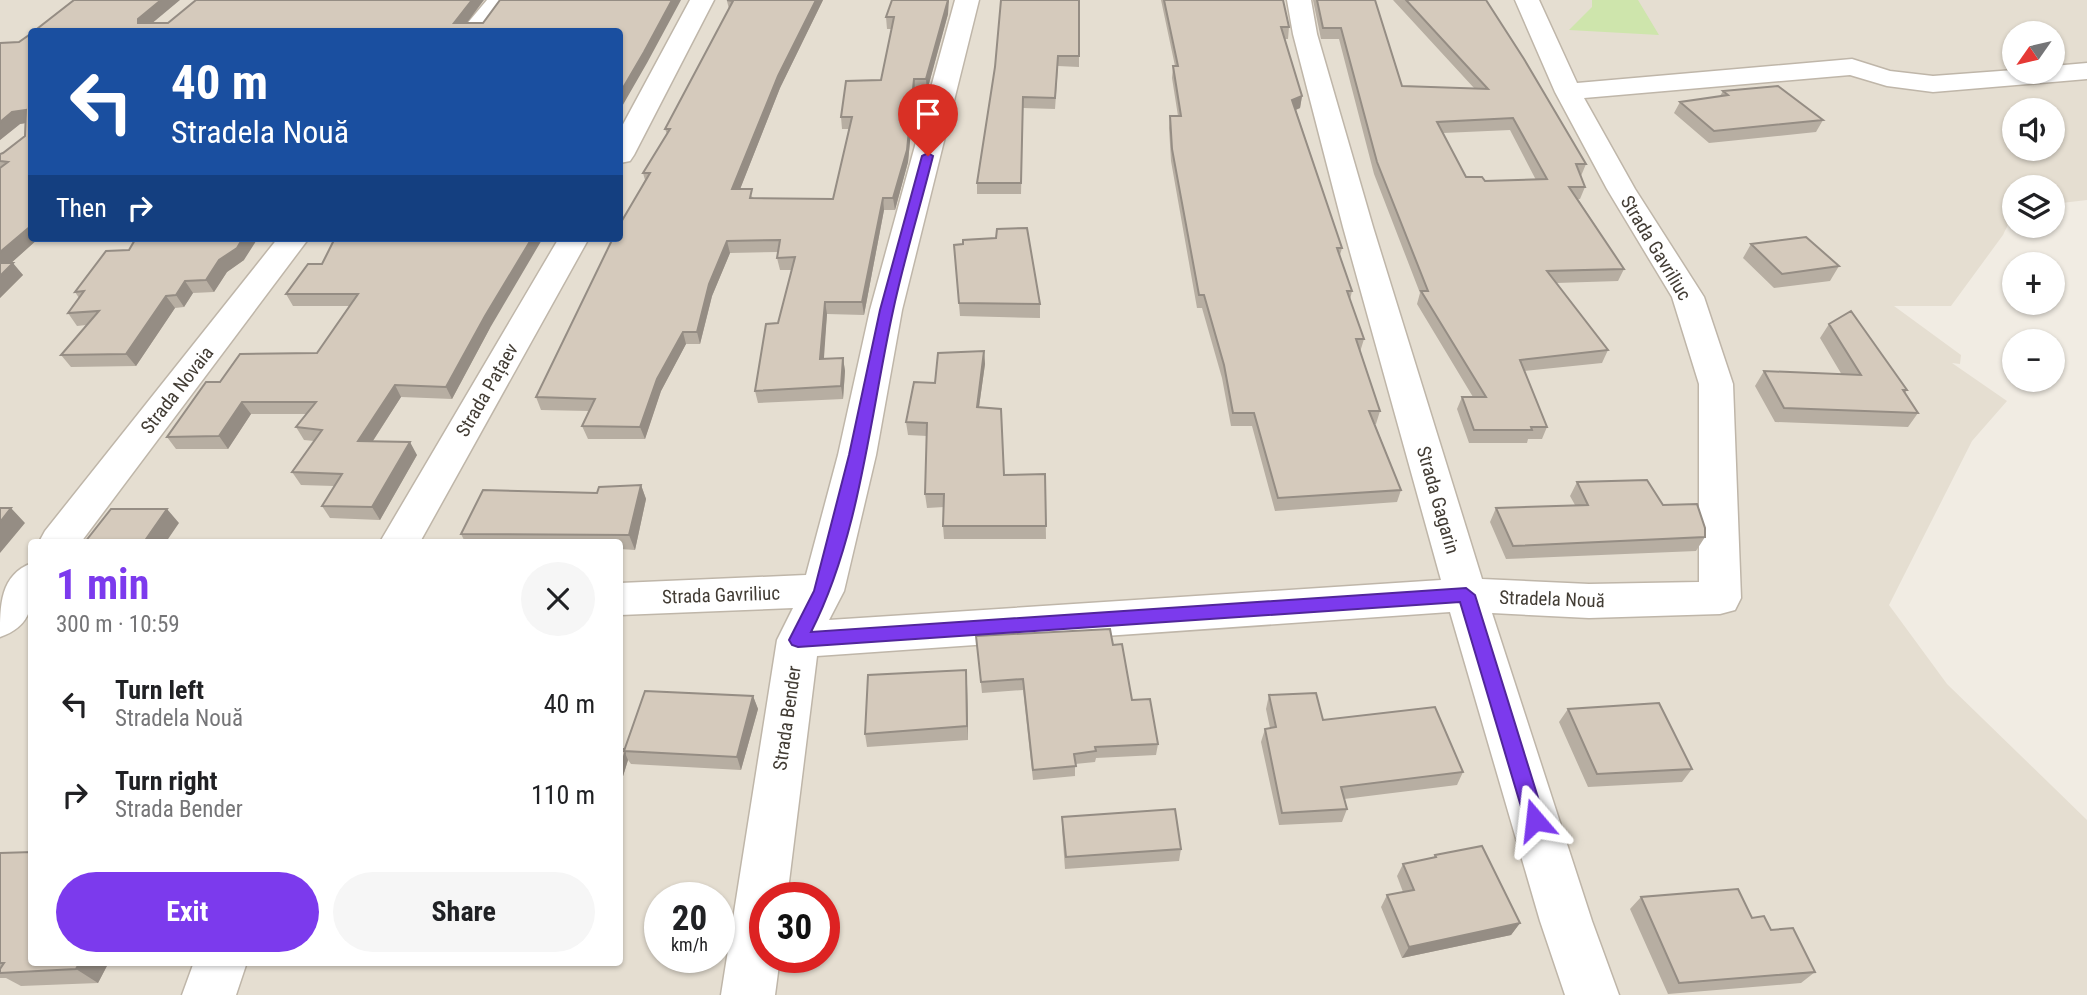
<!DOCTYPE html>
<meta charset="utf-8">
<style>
:root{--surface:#fff;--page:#f6f6f6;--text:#202124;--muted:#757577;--accent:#7c3aed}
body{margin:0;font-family:"Roboto Condensed",sans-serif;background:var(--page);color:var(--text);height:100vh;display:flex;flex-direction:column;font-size:26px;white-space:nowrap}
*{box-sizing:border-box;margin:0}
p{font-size:23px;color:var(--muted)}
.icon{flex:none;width:38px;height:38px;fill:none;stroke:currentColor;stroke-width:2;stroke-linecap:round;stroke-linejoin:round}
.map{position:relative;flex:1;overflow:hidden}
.drawer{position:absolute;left:28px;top:539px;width:595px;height:427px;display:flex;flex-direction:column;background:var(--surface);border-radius:7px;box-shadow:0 2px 5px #0004}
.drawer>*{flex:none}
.banner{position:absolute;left:28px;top:28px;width:595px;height:214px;border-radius:7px;box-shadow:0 2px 5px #0004;background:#1a4fa0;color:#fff;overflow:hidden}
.needle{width:46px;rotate:236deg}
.fabs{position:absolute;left:2002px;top:21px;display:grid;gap:14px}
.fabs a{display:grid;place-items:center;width:63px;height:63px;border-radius:50%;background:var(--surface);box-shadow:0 2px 5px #0004;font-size:35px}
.speed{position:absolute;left:644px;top:882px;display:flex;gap:14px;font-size:35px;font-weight:700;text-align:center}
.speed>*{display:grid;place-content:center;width:91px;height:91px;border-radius:50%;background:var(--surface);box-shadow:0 2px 5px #0004;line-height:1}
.speed small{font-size:18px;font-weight:400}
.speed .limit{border:10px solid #d22;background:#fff;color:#111}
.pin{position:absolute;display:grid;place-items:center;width:60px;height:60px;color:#fff;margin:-72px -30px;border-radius:50% 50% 50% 0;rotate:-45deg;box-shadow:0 0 7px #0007}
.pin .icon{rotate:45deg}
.me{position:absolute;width:77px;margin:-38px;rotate:343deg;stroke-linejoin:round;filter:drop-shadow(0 0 5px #0008)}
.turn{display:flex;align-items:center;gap:24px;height:147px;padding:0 28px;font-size:32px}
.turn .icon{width:91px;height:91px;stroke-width:2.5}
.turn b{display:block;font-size:49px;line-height:60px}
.then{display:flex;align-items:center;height:66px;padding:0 28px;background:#0003;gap:14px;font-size:26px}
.round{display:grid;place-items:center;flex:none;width:74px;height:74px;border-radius:37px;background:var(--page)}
.headline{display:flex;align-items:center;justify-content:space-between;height:119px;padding:0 28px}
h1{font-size:42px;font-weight:700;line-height:52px;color:var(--accent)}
.action{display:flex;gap:14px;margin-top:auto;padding:14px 28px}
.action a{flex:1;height:80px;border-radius:42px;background:var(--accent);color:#fff;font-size:28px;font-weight:700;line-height:80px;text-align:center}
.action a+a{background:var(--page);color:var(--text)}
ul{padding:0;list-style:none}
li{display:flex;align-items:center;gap:21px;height:91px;padding:0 28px}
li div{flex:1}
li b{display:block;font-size:26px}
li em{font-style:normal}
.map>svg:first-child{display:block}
.residential{fill:#e5ded1;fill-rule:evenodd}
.green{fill:#cee5ac}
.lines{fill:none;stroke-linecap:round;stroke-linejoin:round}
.minor-casing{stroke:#bfb6a9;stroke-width:3}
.minor{fill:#fff;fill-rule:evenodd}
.wall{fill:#b7aea2;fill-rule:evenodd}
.shaded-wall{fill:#958d84}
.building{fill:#d5cabc;stroke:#958d84;stroke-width:2;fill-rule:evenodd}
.route{fill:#7c3aed;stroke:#51269a;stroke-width:2}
.labels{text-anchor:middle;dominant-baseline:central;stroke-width:5;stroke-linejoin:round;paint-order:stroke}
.street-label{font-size:19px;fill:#423c34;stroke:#fff}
</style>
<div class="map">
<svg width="2087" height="995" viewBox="0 0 2087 995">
<rect width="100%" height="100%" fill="#f1ece3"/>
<path class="residential" d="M0,0H2087V200L2053,204V187H2014V212L2003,235L1951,306H1894L1961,355L1960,364L1952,363L2007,401L1972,441L1889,605L1947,684L2087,820V995H0ZM32,32H620V238H32ZM2014,33H2053V72H2014ZM2014,110H2053V149H2014ZM32,542H620V962H32ZM660,898H719V957H660ZM765,898H824V957H765Z"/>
<path class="green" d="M1592,0H1638L1659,35L1569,30L1592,7Z"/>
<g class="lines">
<g class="minor-casing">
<path id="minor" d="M487,0H511L485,32H460Z
M690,0H714L634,155L630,161L620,163V130Z
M955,0H979L902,310L876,455L844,591L829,620L1441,580L1343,227L1293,34L1287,0H1311L1317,34L1373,227L1482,579L1589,584L1699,582V384L1672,297L1607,189L1555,92L1515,0H1539L1577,83L1852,59L1890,71L1933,76L2014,70L2053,72V66L2087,63V79L1933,92L1887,86L1850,75L1584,98L1635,189L1704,297L1733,384L1741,598L1735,610L1720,614L1589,618L1492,613L1592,921L1619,995H1565L1540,921L1450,612L817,656L787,898H765V957H780L775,995H721L777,640L793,608L620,615V583L806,575L838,455L870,310Z
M278,238H309L81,542H39L45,531Z
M559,238H589L420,542H380Z
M32,563C32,596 38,624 0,637C0,605 0,575 32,563Z
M194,962H247L236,995H182Z"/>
</g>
<use href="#minor" class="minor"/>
</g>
<path class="wall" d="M823,0L780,88L740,189L754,198L833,199L850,129H842L841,117L881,80L892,29H887L886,17L948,14L927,91H915L908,162L895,210H884L864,315L827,314L823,359L843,358L845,371L843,399L758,403L755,391L778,323L792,270H780L777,258L778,252L730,253L712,296L700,344H686L661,391L645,439H588L582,426L589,411L541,410L536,397L645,180L643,173L667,134L665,129L729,9L727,1Z
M1079,0V67L1058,66L1055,109L1023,108L1021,194H977V183L995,67Z
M1161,0H1283L1289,27L1288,39H1284L1302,96L1300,108L1296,110L1342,248L1340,255L1352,291L1350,300L1364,339L1360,352L1380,411L1376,424H1375L1401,490L1397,502L1275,511L1252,426H1231L1222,378L1202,308H1197L1171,161L1169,128L1170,116H1178L1172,78L1173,66H1175Z
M1313,0H1375L1402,86L1474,88L1393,0H1486L1586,164L1581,176L1585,187L1580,199H1578L1624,269L1618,281L1556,283L1608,350L1602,363L1524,371L1547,427L1542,439H1528L1527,443H1469L1457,409L1462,397H1473L1417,304L1420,293L1374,174L1339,39H1321ZM1510,130L1536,180L1485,181L1466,177L1443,133Z
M32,33V238H39L11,263L23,275L0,298V154L3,153L25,136V123L20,124L0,140V43L19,42Z
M1723,91L1823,120L1816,132L1709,143L1674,113L1680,102L1720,96Z
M1751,244L1839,266L1830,281L1774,288L1743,258Z
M954,245L1040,304V318L960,316Z
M129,250L244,260L227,272L214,292L193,293L184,307L175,308L136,366L71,367L61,355L86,325L77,326L68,313L79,298L75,292Z
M322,264L490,328L452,399L401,397L373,441L417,455L380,520L330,518L322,506L334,486L301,485L292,472L314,441L304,440L296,427L306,414H251L228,449H176L167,437L220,382L317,353L349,306H293L286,294Z
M1829,324L1907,390L1905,393L1918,413L1908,427L1775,422L1755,386L1764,371L1842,375L1820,338Z
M984,351L985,364L979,407L1004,475L1045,474L1046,539H944L943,526L944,507L927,508L925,494L927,436L908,435L906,422L935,383Z
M1577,482L1663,505L1705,537L1696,551L1506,559L1490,522L1496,508L1575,505L1570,496Z
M641,485L646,499L635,550L620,549V542H465L461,534L597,493Z
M976,636L1113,645L1132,700L1158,744L1156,755L1096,758L1095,762L1075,764V776L1033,780L1023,690L982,693Z
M967,684L968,740L867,747L865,734Z
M1269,695L1323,720L1463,772L1457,785L1344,799L1347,809L1342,822L1279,825L1261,742L1265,729L1270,728L1266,709Z
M753,696L758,709L741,770L631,764L628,760L620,786V749H624Z
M1568,709L1692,769L1682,782L1588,787L1559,722Z
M1062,817L1181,849L1179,861L1065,869L1062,829Z
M0,853L32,962H109L98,983L21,986L6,978H0Z
M1435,855L1520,923L1511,935L1402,958L1381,907L1387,895L1403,892L1397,876L1403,864L1433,858Z
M1641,897L1752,918L1771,930L1815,972L1801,983L1668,994L1630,909Z"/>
<path class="shaded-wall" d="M161,0H180L144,30L138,23V19Z
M472,0H484L460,32L454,23Z
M672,0H681L647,63L620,110V93Z
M816,0H823L780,88L735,202L732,189L778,76Z
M948,0H949L948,14L927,91L926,79Z
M914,79L915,91L908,162L895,210L893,198Z
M1302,96L1300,108L1290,112L1292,100Z
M26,110L32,122L20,124L0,140V122L12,112Z
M883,198L884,210L864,315L862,302Z
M32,225V238H39L0,273V252Z
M243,238H258L244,260L227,272L214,292L206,280L219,260Z
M532,238H543L490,328L452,399L446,387L485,316Z
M727,241L730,253L712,296L700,344L697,332L709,284Z
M13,263L23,275L0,298V276Z
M185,281L193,293L184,307L176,295Z
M166,296L175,308L136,366L126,354Z
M825,302L827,314L823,372L820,359Z
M683,332L686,344L661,391L645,439L640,427L657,379Z
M984,351L985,364L977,421V407Z
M843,358L845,371L843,399L841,386Z
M395,385L401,397L365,453L358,441Z
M242,402L251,414L228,449L219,436Z
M410,442L417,455L380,520L372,507Z
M641,485L646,499L635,550L629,535Z
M11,508L25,523L0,553V522Z
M167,509L179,523L166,542H144Z
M966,670L967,684L968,740L967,726Z
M753,696L758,709L741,770L737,757Z
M625,753L628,760L620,786V769Z
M1520,923L1511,935L1402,958L1409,947Z
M80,962H109L98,983L76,969Z"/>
<path class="building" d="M74,0H161L138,19V23H168L196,0H472L454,23H483L500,0H672L644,52L620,93V32H33Z
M727,0H816L778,76L732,189H752L750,198L833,199L852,117H841L846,81L881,80L894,17H886L892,0H948L926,79H914L907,150L893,198H883L862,302H825L820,359L843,358L841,386L755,391L766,324L778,323L795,257L777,258L780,240L727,241L709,284L697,332H683L657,379L640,427L582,426L595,399L536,397L613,238H620V224L650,173H643L670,129H665L733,1Z
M1001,0H1079V56H1058L1055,98L1023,97L1021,183H977L995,67Z
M1164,0H1283L1289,27H1281L1302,96L1292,100L1342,248H1337L1352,291H1347L1364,339H1356L1380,411H1369L1401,490L1278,498L1254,413H1233L1224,365L1204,295H1199L1172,149L1170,116H1181L1173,66H1178Z
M1317,0H1375L1402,86L1488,89L1406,0H1486L1524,59L1586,164H1576L1585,187H1569L1624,269L1547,271L1608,350L1520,360L1547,427H1531L1532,430H1474L1462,397H1486L1421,291H1428L1377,162L1341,28H1323ZM1513,118L1547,179L1485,181L1482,177H1466L1437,122Z
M32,33V225L0,252V168L8,162L0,161V154L3,153L25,136L26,110L12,112L0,122V43L19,42Z
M1778,86L1823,120L1714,131L1680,102L1728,95L1723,91Z
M1027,228L1040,304L959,303L954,245L963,244V240L996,238L997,229Z
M1806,237L1839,266L1782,274L1751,244Z
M136,238H243L237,248L219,260L206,280L185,281L176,295L166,296L126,354L61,355L99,311L68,313L84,291L75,292L106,251L129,250Z
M335,238H532L485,316L446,387L395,385L358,441L410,442L372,507L322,506L342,474L292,472L322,430L296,427L316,402H242L219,436L167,437L206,382H220L240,354L317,353L358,294H286L308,264H322Z
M0,263H13L0,276Z
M1851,311L1907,390H1903L1918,413L1784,408L1764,371L1861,375L1829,324Z
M984,351L977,407L1001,409L1004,475L1045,474L1046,526H943L944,494H925L927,423L906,422L914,382L935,383L938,353Z
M1647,480L1663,505L1697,504L1705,528V537L1513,546L1496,508L1588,505L1577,482Z
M641,485L629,535L461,534L483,490L597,493L599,487Z
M0,508H11L0,522Z
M111,509H167L144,542H85Z
M1110,629L1113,645L1122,644L1132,700L1150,699L1158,744L1095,747L1096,751L1074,754L1076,766L1033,770L1023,679L981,682L976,636Z
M966,670L967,726L865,734L868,675Z
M645,691L753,696L737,757L624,751Z
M1316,693L1323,720L1435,707L1463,772L1341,787L1347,809L1282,813L1265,729L1276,727L1269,695Z
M1659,703L1692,769L1597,774L1568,709Z
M620,749H624L625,753L620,769Z
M1175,809L1181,849L1066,857L1062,817Z
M1482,846L1520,923L1409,947L1387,895L1414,890L1403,864L1436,857L1435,855Z
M32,852V962H80L76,969L0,973V969L4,963H0V853Z
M1738,889L1752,918L1764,916L1771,930L1793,928L1815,972L1679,983L1641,897Z"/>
<path class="route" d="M928,153L933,156C920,208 904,259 893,311C870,416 860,536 811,632L1466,588L1475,595L1545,820L1543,827L1535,830L1528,827L1525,820L1460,602L798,647L792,645L789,640L814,591L849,455L880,310L922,156Z"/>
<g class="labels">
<g class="street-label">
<text transform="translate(1656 248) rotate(59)">Strada Gavriliuc</text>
<text transform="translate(177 390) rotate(-52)">Strada Novaia</text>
<text transform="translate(487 390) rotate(-60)">Strada Pațaev</text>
<text transform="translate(1438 500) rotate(74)">Strada Gagarin</text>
<text transform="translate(721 595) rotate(-2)">Strada Gavriliuc</text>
<text transform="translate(1552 599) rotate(2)">Stradela Nouă</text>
<text transform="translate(787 718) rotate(-82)">Strada Bender</text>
</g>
</g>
</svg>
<div class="fabs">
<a><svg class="needle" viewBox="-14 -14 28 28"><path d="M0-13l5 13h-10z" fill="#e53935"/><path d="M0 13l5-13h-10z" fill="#757577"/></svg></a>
<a><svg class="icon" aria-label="sound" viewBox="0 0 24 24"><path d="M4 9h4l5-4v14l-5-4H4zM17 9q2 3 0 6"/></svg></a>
<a><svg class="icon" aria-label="layers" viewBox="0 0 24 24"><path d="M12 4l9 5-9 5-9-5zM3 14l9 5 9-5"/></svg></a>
<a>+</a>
<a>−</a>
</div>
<div class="speed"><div>20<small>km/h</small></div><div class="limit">30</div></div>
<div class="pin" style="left:928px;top:156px;background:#d93025"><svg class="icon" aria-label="arrive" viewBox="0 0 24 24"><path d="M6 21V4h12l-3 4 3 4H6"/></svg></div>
<svg class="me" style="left:1535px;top:820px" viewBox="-20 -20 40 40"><path d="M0-17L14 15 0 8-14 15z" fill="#7c3aed" stroke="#fff" stroke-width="4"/></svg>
<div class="banner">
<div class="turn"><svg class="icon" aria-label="left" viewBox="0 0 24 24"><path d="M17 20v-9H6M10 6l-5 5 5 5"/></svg><div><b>40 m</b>Stradela Nouă</div></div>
<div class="then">Then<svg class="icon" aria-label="right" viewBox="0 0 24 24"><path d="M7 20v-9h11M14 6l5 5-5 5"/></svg></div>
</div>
<section class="drawer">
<div class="headline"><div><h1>1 min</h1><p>300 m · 10:59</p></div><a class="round"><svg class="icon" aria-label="close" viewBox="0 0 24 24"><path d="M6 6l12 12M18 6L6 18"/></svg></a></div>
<ul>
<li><svg class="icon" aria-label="left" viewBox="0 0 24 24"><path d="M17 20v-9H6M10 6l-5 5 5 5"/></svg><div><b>Turn left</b><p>Stradela Nouă</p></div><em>40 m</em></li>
<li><svg class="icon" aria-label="right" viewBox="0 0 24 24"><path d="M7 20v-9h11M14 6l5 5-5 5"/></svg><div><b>Turn right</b><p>Strada Bender</p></div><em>110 m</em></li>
</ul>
<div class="action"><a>Exit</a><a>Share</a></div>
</section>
</div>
